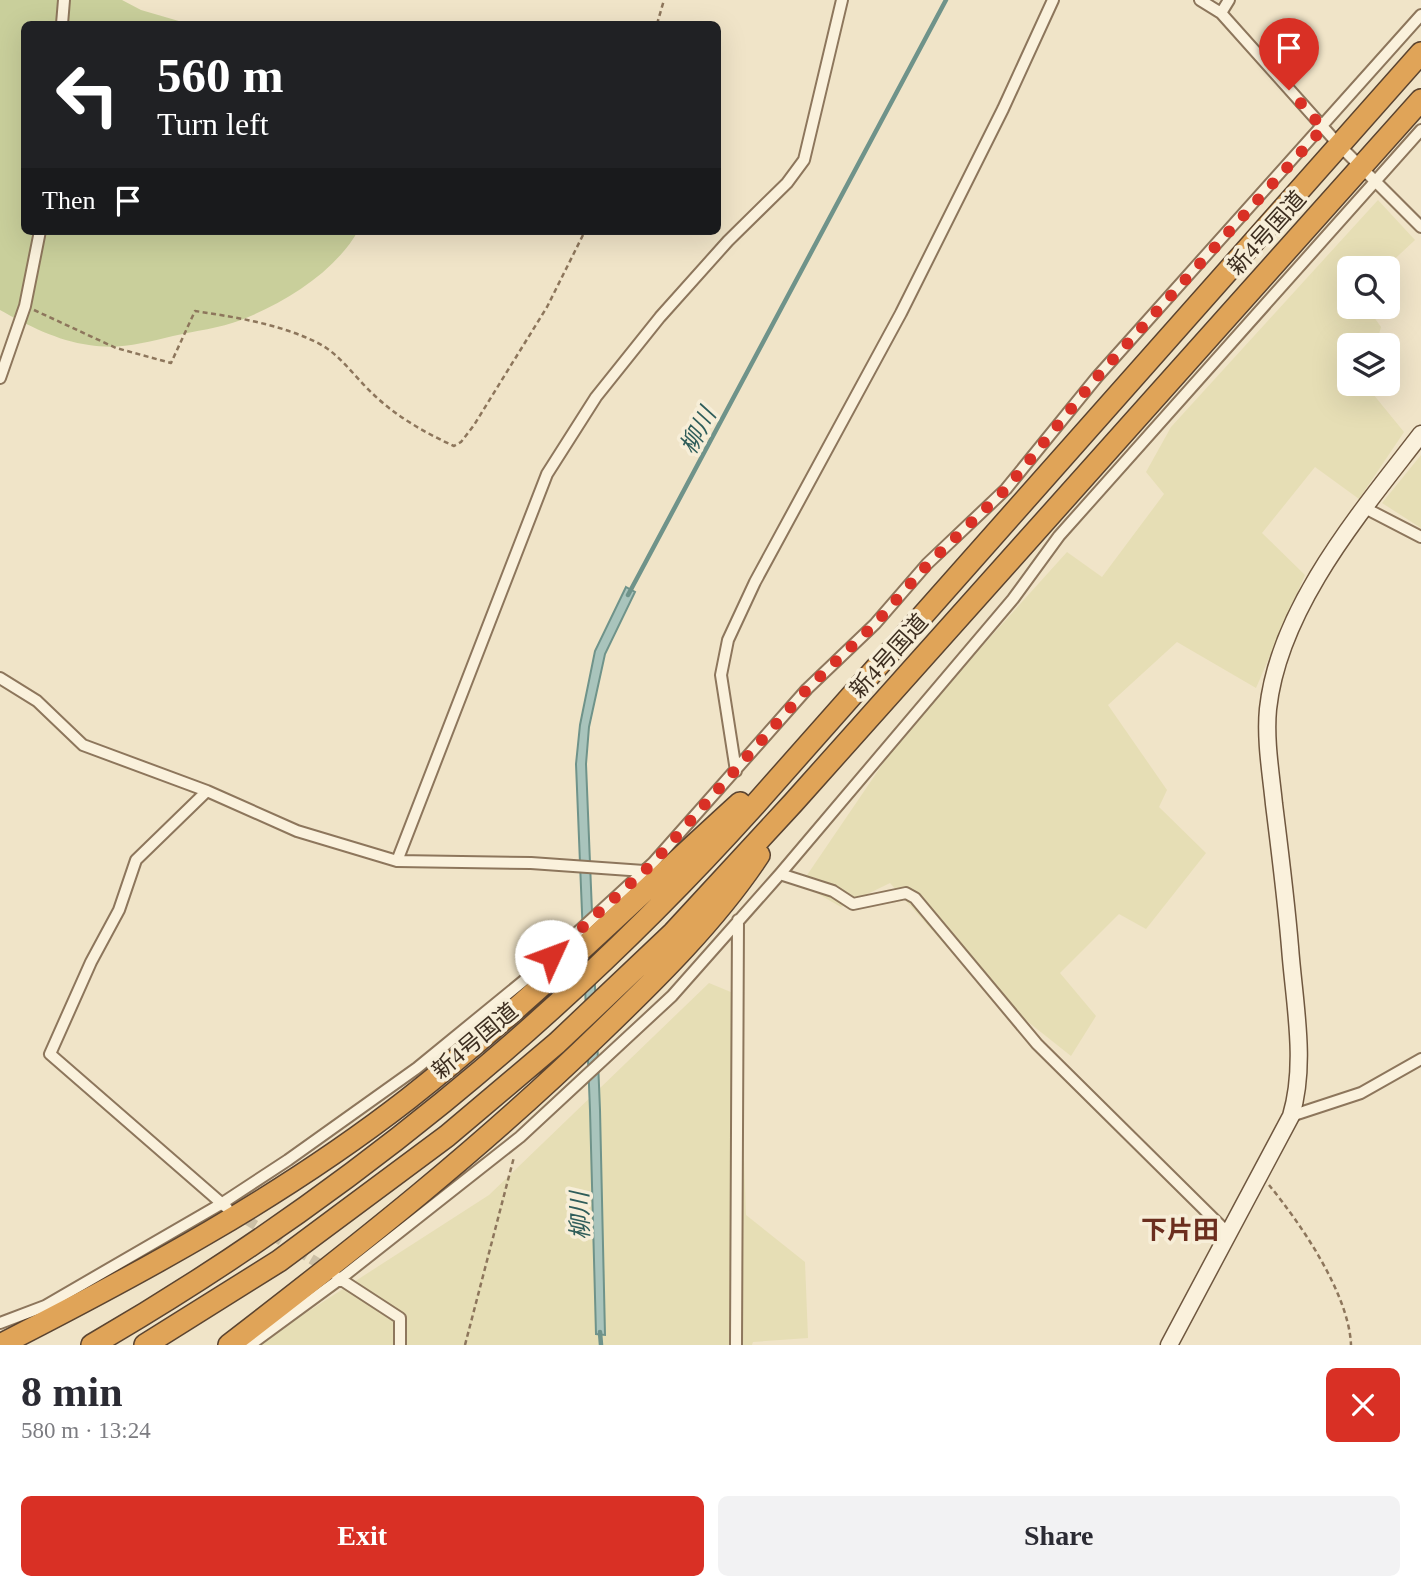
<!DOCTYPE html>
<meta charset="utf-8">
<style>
:root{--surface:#fff;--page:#f2f2f3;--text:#2b2b33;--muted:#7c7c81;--accent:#d93025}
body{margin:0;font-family:"Times New Roman","Noto Sans JP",serif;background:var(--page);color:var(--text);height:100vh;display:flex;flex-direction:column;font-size:26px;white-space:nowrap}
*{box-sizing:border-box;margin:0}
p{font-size:23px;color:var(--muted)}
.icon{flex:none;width:38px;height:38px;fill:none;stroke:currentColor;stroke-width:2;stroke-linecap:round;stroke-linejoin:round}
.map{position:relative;height:1345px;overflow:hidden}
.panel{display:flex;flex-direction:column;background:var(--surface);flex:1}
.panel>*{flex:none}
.hud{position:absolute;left:21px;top:21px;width:700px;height:214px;border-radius:10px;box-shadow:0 7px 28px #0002;background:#202124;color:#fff;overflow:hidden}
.tools{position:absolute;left:1337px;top:256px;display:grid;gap:14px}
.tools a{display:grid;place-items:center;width:63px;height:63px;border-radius:10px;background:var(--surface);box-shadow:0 7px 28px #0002;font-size:35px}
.pin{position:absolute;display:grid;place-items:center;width:60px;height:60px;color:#fff;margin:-72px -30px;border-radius:50% 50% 50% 0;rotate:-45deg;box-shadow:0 0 7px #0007}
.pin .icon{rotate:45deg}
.me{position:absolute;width:77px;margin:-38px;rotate:47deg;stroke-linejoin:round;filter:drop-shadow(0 0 5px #0008)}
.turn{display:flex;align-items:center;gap:24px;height:147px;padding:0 21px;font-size:32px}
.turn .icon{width:91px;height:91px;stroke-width:2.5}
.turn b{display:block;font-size:49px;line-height:60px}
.then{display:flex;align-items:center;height:66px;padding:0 21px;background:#0003;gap:14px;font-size:26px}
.round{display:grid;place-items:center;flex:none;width:74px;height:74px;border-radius:10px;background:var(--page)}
.head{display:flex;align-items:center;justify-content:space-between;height:119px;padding:0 21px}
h1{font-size:42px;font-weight:700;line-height:52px}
.cta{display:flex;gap:14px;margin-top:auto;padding:14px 21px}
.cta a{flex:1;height:80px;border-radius:10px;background:var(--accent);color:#fff;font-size:28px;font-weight:700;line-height:80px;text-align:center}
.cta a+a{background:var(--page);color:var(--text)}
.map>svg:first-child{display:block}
.farmland{fill:#e6deb5}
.green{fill:#c9cf9b}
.water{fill:#a9c4bc;stroke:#6f938a;stroke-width:2}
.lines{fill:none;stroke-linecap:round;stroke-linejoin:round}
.stream{stroke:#6f938a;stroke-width:4.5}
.street-tunnel{stroke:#ccc0a6;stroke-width:10;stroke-dasharray:10 5;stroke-linecap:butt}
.street-casing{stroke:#8d765c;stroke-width:14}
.secondary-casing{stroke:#6f573f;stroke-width:19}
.highway-casing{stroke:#5b4430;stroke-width:24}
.path{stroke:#8d765c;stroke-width:2.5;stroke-dasharray:5 3.5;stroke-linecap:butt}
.street{stroke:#faf1dc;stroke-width:10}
.secondary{stroke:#faf1dc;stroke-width:16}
.highway{stroke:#e0a458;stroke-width:21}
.route{stroke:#d93025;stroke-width:12;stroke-dasharray:0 21.6}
.labels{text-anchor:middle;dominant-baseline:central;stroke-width:7;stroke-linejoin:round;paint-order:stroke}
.street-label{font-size:23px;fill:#3d2e20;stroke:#f7eed8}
.water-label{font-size:24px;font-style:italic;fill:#2f5d5a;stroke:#f7eed8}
.quarter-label{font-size:26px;font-weight:bold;fill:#6b2e1e;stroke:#f7eed8}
</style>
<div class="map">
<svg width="1421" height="1345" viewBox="0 0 1421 1345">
<rect width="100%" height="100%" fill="#f0e4c8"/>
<path class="farmland" d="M1378,200L1415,240L1385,268H1349V306H1366L1381,327L1376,345H1349V383H1364L1404,432L1359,499L1315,467L1262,533L1305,575L1256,688L1177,642L1108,705L1167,790L1159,807L1206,853L1146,929L1119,914L1060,973L1096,1016L1071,1056L979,983L890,883L841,907L801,884L903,734L1067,552L1102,577L1164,494L1146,472L1171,427Z
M1421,455V528L1382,503Z
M709,983L738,995L746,1215L805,1262L808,1338L753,1342L752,1345H256L489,1195Z"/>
<path class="green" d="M0,0H122L141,10L189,24H24V231H358C334,273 284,303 241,320C220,328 195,331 173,336C144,343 118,350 89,345C58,341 27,325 0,310Z"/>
<path class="water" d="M626,587L635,592L605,654L589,727L586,764L600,1110L605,1335L596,1334L590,1110L576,764L580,725L595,651Z"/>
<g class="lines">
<path class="stream" d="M628,595L946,0
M600,1332L601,1345"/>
<path class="street-tunnel" d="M247,1220L318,1263"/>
<g class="street-casing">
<path id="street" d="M1200,0L1221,13L1339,145L1421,227
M1221,13L1229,0
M62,24L64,0
M0,378L25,306L40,231
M1365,508L1421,537
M0,678L37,701L83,745L207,791L297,831L397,861L531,863L644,871
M736,771L721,675L728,640L755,582L901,313L1003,109L1053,0
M207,791L136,860L119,910L91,962L50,1054L227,1208
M397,861L547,474L596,397L660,317L728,241L787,183L804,160L842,0
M780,874L833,891L853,904L906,893L915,898L1037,1044L1229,1234
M1291,1116L1361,1093L1421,1059
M337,1277L400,1318V1345
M0,1323L45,1306L221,1204L288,1160L417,1068L532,974L653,863L807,689L875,624L927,564L1006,489L1097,377L1421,15
M250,1345L340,1279L520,1137L672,996L780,874L1013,599L1059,536L1421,130
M736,1345L738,920"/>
</g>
<g class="secondary-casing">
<path id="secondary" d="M1169,1345L1291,1116C1307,1063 1294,1002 1290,947C1286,899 1280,852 1274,804C1271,774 1265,740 1268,709C1279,607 1361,512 1421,434"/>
</g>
<g class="highway-casing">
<path id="highway" d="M0,1345C141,1273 282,1197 408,1099C525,1007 630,903 740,803
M92,1345C339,1202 562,1019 753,807L1421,53
M145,1345L279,1261L447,1136L557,1043L673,933L793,803L1421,100
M229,1345C359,1245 483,1147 601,1032C657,978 716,920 759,855"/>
</g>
<path class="path" d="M657,24L664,0
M34,310L116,348L171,363L195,311C235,317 279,324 316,342C339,353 353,375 372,393C394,415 425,433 454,446L461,442L474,425L547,307L585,231
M1269,1185C1301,1224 1349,1294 1351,1345
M465,1345L514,1157"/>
<use href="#street" class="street"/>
<use href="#secondary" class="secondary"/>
<use href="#highway" class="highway"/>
</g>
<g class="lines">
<path class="route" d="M551,956L653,863L807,689L875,624L928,564L1006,489L1097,377L1323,128L1289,90"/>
</g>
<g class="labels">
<g class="street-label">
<text transform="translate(1267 233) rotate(-48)">新4号国道</text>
<text transform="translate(889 656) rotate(-48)">新4号国道</text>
<text transform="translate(475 1041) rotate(-40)">新4号国道</text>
</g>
<g class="water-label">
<text transform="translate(698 431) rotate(-62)">柳川</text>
<text transform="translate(580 1216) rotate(-91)">柳川</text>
</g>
<g class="quarter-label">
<text x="1180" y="1230">下片田</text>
</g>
</g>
</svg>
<div class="tools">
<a><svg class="icon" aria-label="search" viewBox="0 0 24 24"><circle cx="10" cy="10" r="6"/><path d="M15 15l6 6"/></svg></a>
<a><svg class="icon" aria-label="layers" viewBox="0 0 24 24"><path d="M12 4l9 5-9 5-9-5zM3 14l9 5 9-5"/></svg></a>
</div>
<div class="pin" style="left:1289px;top:90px;background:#d93025"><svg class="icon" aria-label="arrive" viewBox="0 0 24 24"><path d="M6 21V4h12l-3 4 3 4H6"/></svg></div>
<svg class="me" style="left:551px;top:956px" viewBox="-20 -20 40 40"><circle r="19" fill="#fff"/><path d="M0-13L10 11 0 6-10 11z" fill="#d93025"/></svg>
<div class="hud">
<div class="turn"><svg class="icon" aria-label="left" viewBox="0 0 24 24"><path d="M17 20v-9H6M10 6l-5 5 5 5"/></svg><div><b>560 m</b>Turn left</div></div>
<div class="then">Then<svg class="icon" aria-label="arrive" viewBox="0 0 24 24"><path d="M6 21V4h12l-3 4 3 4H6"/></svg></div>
</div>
</div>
<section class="panel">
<div class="head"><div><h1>8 min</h1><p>580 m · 13:24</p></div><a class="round" style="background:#d93025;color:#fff"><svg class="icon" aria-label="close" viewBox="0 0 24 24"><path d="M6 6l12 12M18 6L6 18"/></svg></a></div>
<div class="cta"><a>Exit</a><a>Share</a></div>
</section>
